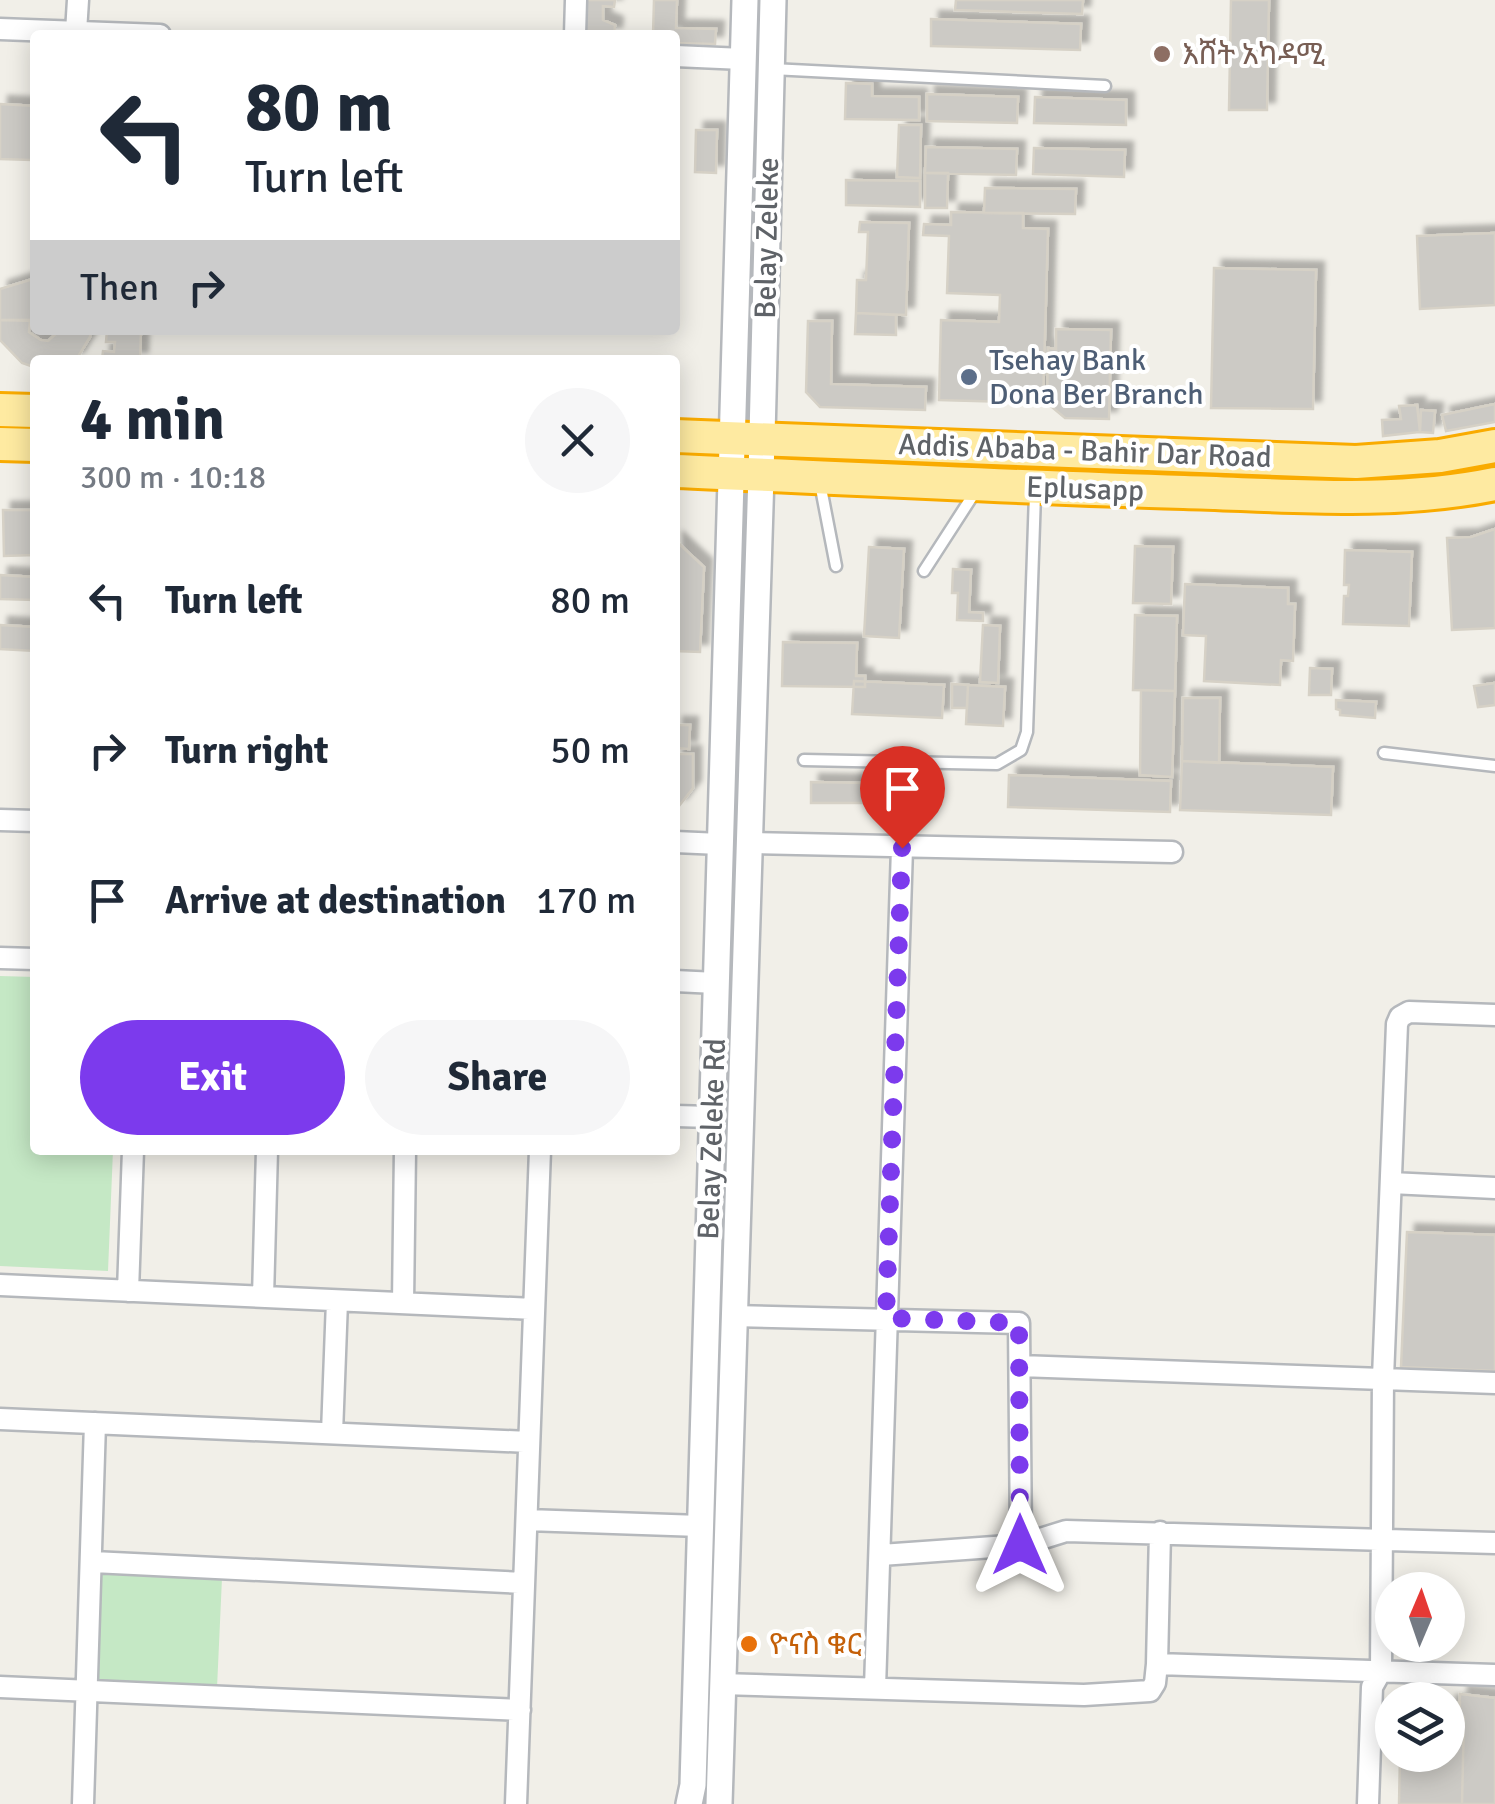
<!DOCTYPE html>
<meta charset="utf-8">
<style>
:root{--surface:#fff;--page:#f6f6f7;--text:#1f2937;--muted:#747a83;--accent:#7c3aed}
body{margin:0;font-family:Signika,"Noto Sans Ethiopic",sans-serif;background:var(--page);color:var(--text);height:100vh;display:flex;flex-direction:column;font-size:38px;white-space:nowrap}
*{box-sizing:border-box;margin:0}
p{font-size:32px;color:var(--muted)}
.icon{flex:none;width:55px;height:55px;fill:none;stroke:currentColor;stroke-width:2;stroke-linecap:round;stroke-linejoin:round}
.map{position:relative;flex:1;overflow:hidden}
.drawer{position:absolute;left:30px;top:355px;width:650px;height:800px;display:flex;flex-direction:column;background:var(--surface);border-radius:10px;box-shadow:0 5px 25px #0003}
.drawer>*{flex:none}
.guide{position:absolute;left:30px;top:30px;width:650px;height:305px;border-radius:10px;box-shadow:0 5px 25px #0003;background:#fff;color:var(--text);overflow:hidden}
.needle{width:65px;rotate:2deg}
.controls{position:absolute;left:1375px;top:1572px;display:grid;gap:20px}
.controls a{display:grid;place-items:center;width:90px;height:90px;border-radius:50%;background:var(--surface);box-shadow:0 5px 25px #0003;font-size:50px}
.pin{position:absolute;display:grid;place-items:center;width:85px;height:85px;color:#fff;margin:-102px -42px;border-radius:50% 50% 50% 0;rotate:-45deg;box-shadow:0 0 10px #0007}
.pin .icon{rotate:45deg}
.me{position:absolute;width:110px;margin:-55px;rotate:0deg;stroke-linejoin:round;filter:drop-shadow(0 0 8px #0008)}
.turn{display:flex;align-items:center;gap:35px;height:210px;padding:0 50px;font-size:45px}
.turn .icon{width:130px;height:130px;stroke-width:2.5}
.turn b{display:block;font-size:70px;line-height:85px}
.then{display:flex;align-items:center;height:95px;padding:0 50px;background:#0003;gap:20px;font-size:38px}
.round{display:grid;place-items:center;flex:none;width:105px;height:105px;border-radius:52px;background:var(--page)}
.overview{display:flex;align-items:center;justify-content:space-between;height:170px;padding:0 50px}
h1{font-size:60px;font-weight:800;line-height:75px}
.primary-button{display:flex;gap:20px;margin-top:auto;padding:20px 50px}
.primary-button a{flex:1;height:115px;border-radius:60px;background:var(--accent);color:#fff;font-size:40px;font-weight:800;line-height:115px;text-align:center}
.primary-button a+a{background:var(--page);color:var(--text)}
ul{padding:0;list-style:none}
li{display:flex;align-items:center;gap:30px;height:150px;padding:0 50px}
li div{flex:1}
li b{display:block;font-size:38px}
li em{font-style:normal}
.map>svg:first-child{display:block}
.green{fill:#c5e8c5}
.building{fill:#cccac5;stroke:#d6d1c6;stroke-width:2.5;filter:url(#shadow)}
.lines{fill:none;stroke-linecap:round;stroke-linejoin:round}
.service-casing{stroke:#b5b8bc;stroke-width:15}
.minor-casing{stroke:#b5b8bc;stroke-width:25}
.tertiary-casing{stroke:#b5b8bc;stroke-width:30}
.trunk-casing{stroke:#f9ab00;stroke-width:38}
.service{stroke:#fff;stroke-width:10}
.minor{stroke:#fff;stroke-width:20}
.tertiary{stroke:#fff;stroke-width:25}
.trunk{stroke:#feeaa1;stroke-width:32}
.route{stroke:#7c3aed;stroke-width:18;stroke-dasharray:0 32.4}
.education-dot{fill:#8d6e63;stroke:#fff;stroke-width:4}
.service-dot{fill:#5c6f8a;stroke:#fff;stroke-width:4}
.food-dot{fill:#e8710a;stroke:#fff;stroke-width:4}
.labels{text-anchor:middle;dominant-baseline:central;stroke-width:8;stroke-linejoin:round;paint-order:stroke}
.education-label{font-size:30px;fill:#785e54;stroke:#fff;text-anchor:start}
.street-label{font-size:30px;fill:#5f6368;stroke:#fff}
.service-label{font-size:30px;fill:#4e5e75;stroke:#fff;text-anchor:start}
.food-label{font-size:30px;fill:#c56008;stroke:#fff;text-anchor:start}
</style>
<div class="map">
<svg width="1495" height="1804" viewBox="0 0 1495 1804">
<defs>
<filter id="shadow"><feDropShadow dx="8" dy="-8" stdDeviation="2.5" flood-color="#0004"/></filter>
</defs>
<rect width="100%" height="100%" fill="#f1efe8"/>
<path class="green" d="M0,976L35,977V1150H113L108,1271L0,1266Z
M101,1572L222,1578L217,1688L96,1683Z"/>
<path class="building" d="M585,0H615L614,7L603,6V20L615,25L614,35H584Z
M654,0H677L676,28L716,29L715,44L675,43V35H653Z
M956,0H1083L1082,14L955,10Z
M1231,0H1269L1267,110H1229Z
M931,19L1081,24L1080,50L931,46Z
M846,83L872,84V96L919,97V120L845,119Z
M927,94L1018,97L1017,123L927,121Z
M1035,97L1126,100V125L1034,123Z
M0,104L35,106V157L32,160L0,159Z
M899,125H921L920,178L897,177Z
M696,130H717L716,173L695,172Z
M926,147L1017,149L1016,175L925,173Z
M1034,148L1125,150L1124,177L1033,174Z
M925,173H948L947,208H925Z
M846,180L920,181V207L846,205Z
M985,188L1076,189L1075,214L984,213Z
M951,212L1023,213V228L1048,229L1043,403L939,400L941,320L999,322L1000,295L947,293L949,236L923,235L924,224L951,225Z
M860,222L909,223L906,315L856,313L857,280H866L868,232H859Z
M1495,233V305L1420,309L1417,236Z
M1214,268L1316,270L1313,409L1211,408Z
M33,279L35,321L0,320V289Z
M856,313L896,315V335L855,334Z
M0,320H30L29,332L41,340L48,341L60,330H91L90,337L76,360H35V367L31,366L22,363L0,340Z
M808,321H832L831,384L926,387L925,410L820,407L806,392Z
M1056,329L1111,330L1109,419L1065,418L1047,403L1048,348L1056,349Z
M107,330H141L140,360H102L103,351L114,352L115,342H106Z
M1495,404V422L1446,431L1442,415Z
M1417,405L1420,432L1383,436L1382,420L1401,419L1399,406Z
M1421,410L1435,411L1433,433L1420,432Z
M3,510H35V555L4,556Z
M1495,529V628L1452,630L1447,538L1471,537Z
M675,540L704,567L700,652L675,651Z
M1135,546L1173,547L1171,604L1133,603Z
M869,547L904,549L899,638L864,636Z
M1345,550L1412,552L1409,626L1343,624L1344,596H1348L1349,585H1344Z
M953,569L971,570L969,612L983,613V621L957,620L958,593H952Z
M0,575L35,577V600L0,599Z
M1185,584L1288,588V604H1295L1293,661L1281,660L1280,685L1204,681L1206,636L1183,635Z
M1135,615L1177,616L1175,691L1133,690Z
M0,625L35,627V651L0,649Z
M983,625L1000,626L998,683L980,682Z
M783,642L857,643L856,676H865V687L782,686Z
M1310,668L1332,669L1331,695H1309Z
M854,681L944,685L942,718L852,714Z
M1495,683V705L1478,707L1474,686Z
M952,684L968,685L967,708H952Z
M968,685L1005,687L1003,726L966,724Z
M1141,690L1175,691L1172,777L1140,775Z
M1183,698H1220L1219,763L1182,761Z
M1336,700L1376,702L1375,718L1340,715V710L1336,709Z
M675,725H690L689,749L675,748Z
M675,754H693V788L679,806H675Z
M1182,761L1333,767L1331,815L1180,810Z
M1009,775L1171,781L1170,812L1008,807Z
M811,782L868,783V803H811Z
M1407,1232L1495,1235V1371L1401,1367Z
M1460,1694L1495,1698V1804H1462L1464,1717L1459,1713Z
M1448,1703H1460L1459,1713L1464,1717L1462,1804H1399L1400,1755H1448Z"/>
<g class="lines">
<g class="service-casing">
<path id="service" d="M772,69L1105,86
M820,483L836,566
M924,571L975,492
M1384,753L1495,766
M804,760L997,764L1021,750L1027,732L1035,494"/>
</g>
<g class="minor-casing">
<path id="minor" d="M0,29L160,35
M76,32L78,0
M575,35L576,0
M675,56L743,59
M0,820L35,821
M675,842L720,844
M749,843L1172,852
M0,958L35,959
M675,981L716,983
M675,1116L712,1117
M1391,1183L1495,1188
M0,1285L534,1309
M128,1291L133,1150
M263,1297L267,1150
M403,1303L405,1150
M733,1316L1019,1323L1021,1545
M1020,1366L1495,1383
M0,1419L529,1442
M332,1433L337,1301
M527,1520L700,1526
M881,1555L1021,1545L1066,1531L1495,1543
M93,1562L524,1583
M1157,1664L1495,1675
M721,1684L1084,1695L1150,1691L1155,1683L1157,1664L1160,1532
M0,1687L520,1710
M875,1688L902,848
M83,1804L95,1423
M516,1804L540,1150
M1368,1804L1372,1687L1381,1671L1383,1378L1397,1024L1400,1017L1409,1012L1495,1015"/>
</g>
<g class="tertiary-casing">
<path id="tertiary" d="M689,1804L693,1785L745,0
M719,1804L761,475L773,0"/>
</g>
<g class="trunk-casing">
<path id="trunk" d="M0,410L35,411
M675,436L1356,462L1440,456L1495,446
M0,444L35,445
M675,471C845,478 1014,487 1184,492C1288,495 1393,505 1495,484"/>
</g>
<use href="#service" class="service"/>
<use href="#minor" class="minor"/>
<use href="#tertiary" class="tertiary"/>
<use href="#trunk" class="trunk"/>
</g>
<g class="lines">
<path class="route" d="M902,848L886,1318L1019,1323L1020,1545"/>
</g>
<circle class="education-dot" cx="1162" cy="54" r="10"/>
<circle class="service-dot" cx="969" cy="377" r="10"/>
<circle class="food-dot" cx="749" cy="1644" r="10"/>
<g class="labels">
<g class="education-label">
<text x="1182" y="54">እሸት አካዳሚ</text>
</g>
<g class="street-label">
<text transform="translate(767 238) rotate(-89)">Belay Zeleke</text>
<text transform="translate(1085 451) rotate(2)">Addis Ababa - Bahir Dar Road</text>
<text transform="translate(1085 489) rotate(2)">Eplusapp</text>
<text transform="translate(712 1139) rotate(-88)">Belay Zeleke Rd</text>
</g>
<g class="service-label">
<text x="989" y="360">Tsehay Bank<tspan x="989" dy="34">Dona Ber Branch</tspan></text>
</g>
<g class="food-label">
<text x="769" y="1644">ዮናስ ቁር</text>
</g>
</g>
</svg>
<div class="controls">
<a><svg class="needle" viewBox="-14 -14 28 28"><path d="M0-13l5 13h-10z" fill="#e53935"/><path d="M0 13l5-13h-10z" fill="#747a83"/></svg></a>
<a><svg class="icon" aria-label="layers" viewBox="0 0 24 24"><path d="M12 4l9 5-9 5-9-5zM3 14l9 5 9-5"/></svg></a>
</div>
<div class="pin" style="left:902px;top:848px;background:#d93025"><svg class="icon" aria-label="arrive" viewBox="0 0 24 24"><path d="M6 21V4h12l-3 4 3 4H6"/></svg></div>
<svg class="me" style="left:1020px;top:1545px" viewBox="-20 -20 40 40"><path d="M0-17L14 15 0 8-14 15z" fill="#7c3aed" stroke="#fff" stroke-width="4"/></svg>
<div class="guide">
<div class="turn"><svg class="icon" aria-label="left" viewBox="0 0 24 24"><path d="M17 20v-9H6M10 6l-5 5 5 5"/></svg><div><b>80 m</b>Turn left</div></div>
<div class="then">Then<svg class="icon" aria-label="right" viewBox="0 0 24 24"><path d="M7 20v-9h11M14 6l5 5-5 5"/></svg></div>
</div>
<section class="drawer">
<div class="overview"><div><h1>4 min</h1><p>300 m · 10:18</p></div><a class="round"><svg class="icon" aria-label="close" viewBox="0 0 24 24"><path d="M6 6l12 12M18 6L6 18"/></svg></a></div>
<ul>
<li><svg class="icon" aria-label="left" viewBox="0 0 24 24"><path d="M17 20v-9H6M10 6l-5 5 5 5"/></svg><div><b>Turn left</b></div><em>80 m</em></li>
<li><svg class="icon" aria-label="right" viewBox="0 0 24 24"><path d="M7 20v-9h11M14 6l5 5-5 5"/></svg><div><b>Turn right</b></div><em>50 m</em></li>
<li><svg class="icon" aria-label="arrive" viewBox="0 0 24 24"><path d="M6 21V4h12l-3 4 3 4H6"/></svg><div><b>Arrive at destination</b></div><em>170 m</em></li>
</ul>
<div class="primary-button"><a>Exit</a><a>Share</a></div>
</section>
</div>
